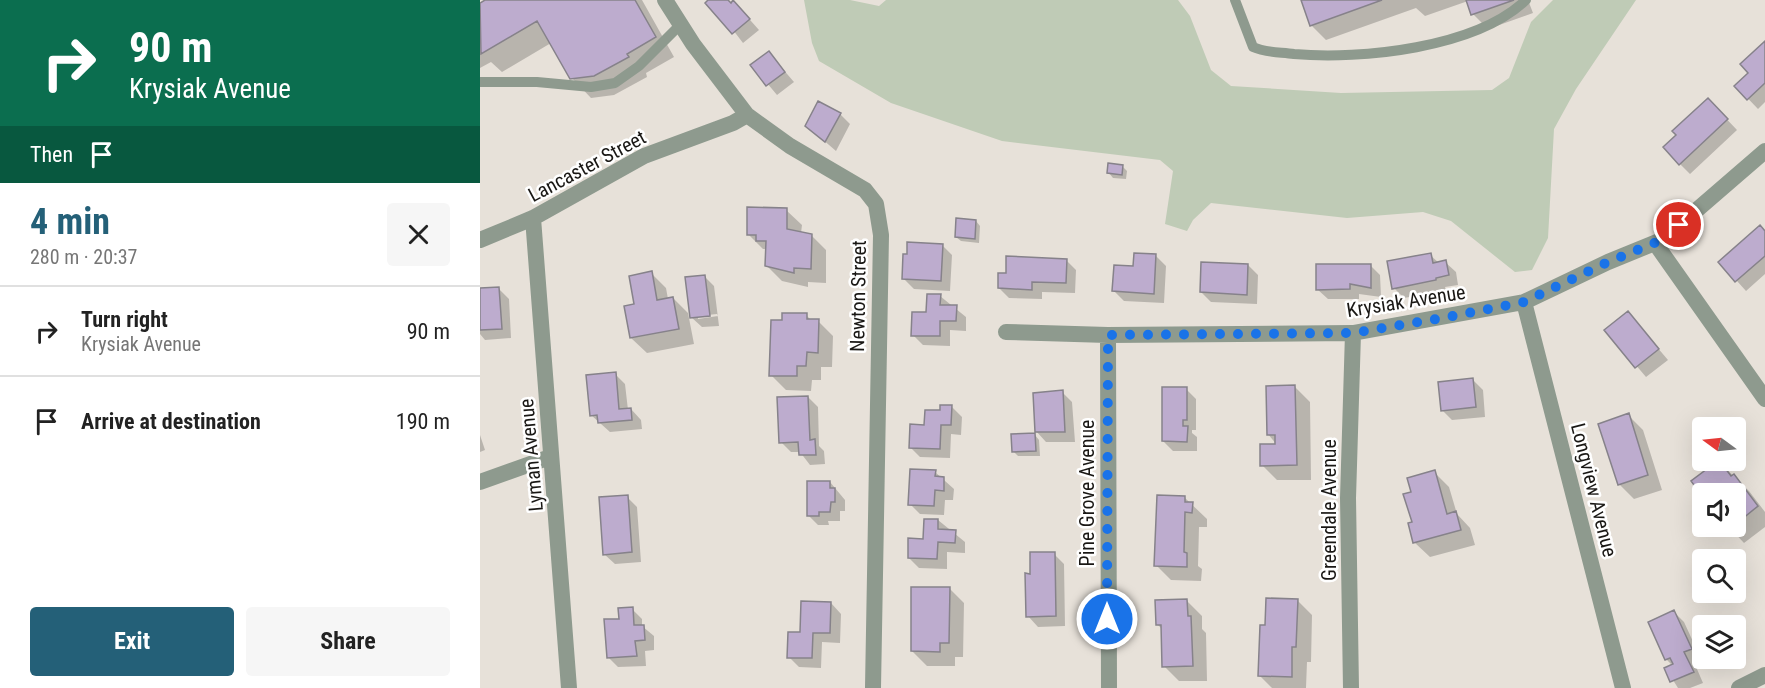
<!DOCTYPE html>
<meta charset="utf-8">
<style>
:root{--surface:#fff;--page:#f6f6f6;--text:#222;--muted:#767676;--line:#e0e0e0;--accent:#246078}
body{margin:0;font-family:"Roboto Condensed",sans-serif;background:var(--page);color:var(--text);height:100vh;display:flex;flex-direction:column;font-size:22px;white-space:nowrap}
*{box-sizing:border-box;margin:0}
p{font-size:20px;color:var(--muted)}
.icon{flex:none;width:33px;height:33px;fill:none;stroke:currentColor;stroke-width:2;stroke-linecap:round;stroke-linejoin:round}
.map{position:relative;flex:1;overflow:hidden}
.drawer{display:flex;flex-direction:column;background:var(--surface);width:480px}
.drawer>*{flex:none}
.hud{background:#0b6e4f;color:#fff;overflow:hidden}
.needle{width:39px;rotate:285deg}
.buttons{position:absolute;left:1212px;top:417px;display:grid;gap:12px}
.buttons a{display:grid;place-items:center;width:54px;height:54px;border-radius:6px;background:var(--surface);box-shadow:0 6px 24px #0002;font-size:30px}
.pin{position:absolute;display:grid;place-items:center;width:51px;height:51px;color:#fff;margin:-26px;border:3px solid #fff;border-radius:50%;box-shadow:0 2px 6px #0007}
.me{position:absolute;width:66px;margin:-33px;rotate:0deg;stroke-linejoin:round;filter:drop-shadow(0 0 4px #0008)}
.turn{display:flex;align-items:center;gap:21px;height:126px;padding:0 30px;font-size:27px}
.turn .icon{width:78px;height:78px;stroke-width:2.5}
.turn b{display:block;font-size:42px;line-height:51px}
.then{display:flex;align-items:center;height:57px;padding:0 30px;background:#0003;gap:12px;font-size:22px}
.round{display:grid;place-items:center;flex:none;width:63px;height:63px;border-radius:6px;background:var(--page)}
.overview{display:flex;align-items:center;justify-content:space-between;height:102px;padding:0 30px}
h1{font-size:36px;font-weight:700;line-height:45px;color:var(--accent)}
.action{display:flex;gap:12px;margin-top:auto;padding:12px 30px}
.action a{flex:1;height:69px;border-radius:6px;background:var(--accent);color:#fff;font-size:24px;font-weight:700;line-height:69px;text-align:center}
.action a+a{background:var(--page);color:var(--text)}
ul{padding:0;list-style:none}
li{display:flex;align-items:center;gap:18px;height:90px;padding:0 30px;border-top:2px solid var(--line)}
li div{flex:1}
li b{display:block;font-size:22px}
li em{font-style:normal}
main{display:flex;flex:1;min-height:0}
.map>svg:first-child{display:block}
.green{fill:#bfcbb6}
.shadow{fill:#0003;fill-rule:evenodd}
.building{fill:#bdacce;stroke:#86828a;stroke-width:1.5}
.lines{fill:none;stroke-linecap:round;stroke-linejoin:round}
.service{stroke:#8e9a8e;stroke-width:10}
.minor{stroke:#8e9a8e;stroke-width:16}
.route{stroke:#1a73e8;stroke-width:10;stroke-dasharray:0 18}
.labels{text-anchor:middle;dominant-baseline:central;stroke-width:5;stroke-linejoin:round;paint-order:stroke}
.street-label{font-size:20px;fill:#191714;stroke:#fff}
</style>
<main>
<section class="drawer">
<div class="hud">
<div class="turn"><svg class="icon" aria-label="right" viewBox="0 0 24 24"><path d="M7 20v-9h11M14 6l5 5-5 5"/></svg><div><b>90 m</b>Krysiak Avenue</div></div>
<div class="then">Then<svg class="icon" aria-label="arrive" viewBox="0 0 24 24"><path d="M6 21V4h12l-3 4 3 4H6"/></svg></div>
</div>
<div class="overview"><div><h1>4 min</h1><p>280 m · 20:37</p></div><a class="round"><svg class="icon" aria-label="close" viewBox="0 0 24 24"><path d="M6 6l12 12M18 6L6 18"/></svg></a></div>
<ul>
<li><svg class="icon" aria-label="right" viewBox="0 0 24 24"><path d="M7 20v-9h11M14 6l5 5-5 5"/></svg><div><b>Turn right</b><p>Krysiak Avenue</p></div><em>90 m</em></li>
<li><svg class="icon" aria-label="arrive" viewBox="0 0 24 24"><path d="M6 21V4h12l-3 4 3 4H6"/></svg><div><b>Arrive at destination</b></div><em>190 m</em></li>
</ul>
<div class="action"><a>Exit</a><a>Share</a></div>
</section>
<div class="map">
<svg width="1285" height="688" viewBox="0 0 1285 688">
<rect width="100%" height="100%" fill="#e7e1d9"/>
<path class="green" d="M324,0H370L399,6L406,0H698L710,16L731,70L751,86L861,93L1012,90L1029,78L1051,22L1073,0H1156L1096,89L1074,129L1068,238L1052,270L1035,272L971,221L943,212L867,218L731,203L713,220L707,231L685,224L693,171L680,160L522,141L411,103L339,61L332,43Z"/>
<path class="shadow" d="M8,0H162L194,57L166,73L167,77L134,95L111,98L92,78L71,43L22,72L11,62L0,68V4Z
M230,0H247L263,12L279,30L263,43Z
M822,0H1048L1053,13L1008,29L993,14L988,1L945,16L936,8L846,40L831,25Z
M1285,43V102L1278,109L1256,86L1270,73L1262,64Z
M289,53L314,82L297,95L272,65Z
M1238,110L1257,130L1210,174L1200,164L1198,135Z
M360,114L370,124L356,151L327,126Z
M643,167L647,171L646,179L633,178L629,173Z
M306,210L322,225L321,233L331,235L346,250V283L328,282V287L302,281L287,266V249H283L268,234Z
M496,221L500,226L499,243L481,241L476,237Z
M1280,227L1285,232V274L1266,291L1257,281Z
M462,245L472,255L470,291L434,289L424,279Z
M950,255L959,263L965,262L976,272L978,285L965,287L966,290L924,298L914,288Z
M676,256L686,266L684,303L644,301L634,291Z
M586,260L596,270L595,293L562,292V299L529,298L519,288Z
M768,265L778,275L777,304L731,302L721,292Z
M890,265L900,275L901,297L879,294V299H848L837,289Z
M171,273L186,288L188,299L193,298L208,313L214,344L167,353L151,338L156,305Z
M224,276L234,286L239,326L222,327L211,317ZM237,314L238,316L218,319V316Z
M19,289L29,299L31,338L5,340L0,334V290Z
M460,296L486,317V331L470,330V346L443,345L433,335Z
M1148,313L1188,360L1166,377L1126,330Z
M326,315L332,321H338L353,336L352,367H341V380H332L331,391L306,390L291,375L303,322Z
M135,374L145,384L148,410L151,409L161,420L162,429L130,432L111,415Z
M993,380L1003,390L1005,417L972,420L962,410Z
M815,387L830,402L831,480H797L782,465L797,445L788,434Z
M706,389L716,399V430H712V433L717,437V451H693L683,441Z
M582,392L592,402L595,442H566L556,431Z
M328,397L338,407L339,446L344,451L345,464L330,465L320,452H311L301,442Z
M472,407L482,417L481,435L471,434L470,458L440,457L430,447L446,426L461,412Z
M1148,415L1163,430L1182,490L1154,499L1139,484Z
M0,435L5,450L0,452Z
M555,435L559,440L560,456H538L533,451Z
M1239,462L1269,491L1285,512V527L1264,543L1248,526H1256V494Z
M455,472L474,489L473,500H465L464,515L440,514L430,504Z
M954,472L969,487L977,514L990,528L995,545L950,557L934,542L933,493Z
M350,482L365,500V511H360V521H348L349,525H338L328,515Z
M147,497L157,507L161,562L135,564L124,554Z
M705,498L727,519V527H719L718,566L722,569L721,581L691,580L676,565Z
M458,520L485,542V553L467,552V569L439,568L429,558Z
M574,554L584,564L585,626L558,627L548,616L551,575Z
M469,588L484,603L483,657H475V666H447L432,651Z
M817,600L832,615L831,662H827L826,688H792L780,676L787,627Z
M707,601L722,616V629L726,633L727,681H699L684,666L682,629L678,625Z
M351,603L361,614L360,643L342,642L341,668L319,667L309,657L321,633Z
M152,609L162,619V626L174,636V650L165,651L166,666L138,667L128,657L140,620Z
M1194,612L1204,622L1221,659L1214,662L1223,683L1210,688H1198L1186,669L1193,666L1186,659Z"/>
<path class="building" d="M5,0H155L176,37L147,54L149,57L114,76L90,79L57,21L1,54L0,3Z
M228,0H248L251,3L253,0L270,19L252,34L225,3Z
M821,0H902L830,26Z
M986,0H1034L991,15Z
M1285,41V83L1267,100L1254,86L1268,73L1260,64Z
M289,51L305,72L286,86L270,65Z
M1228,98L1248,119L1199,165L1183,147L1196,135L1192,131Z
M338,101L361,113L345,142L325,126Z
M628,163L643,165L642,175L627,173Z
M267,207L307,208V229L332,234L331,269L314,268V273L285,266L286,241H276V235H267Z
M476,218L496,220L495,239L475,237Z
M1280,225L1285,231V256L1255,282L1238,262Z
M427,242L463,244L461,281L422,279L423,254H427Z
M654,253L676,254L674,294L632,291L634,265L653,266Z
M951,253L953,263L966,260L969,275L956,278V280L912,289L907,261Z
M526,256L587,259L586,283L552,282V290L518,288V273H526Z
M721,262L768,264L767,295L720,292Z
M836,264H891V288L870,284V289L836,290Z
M172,271L177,300L193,297L199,329L150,338L144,306L154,304L149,276Z
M225,275L230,316L210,318L205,277Z
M19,287L22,329L0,330V288Z
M447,294H461L460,305H477L476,321H460V336H431L432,312H446Z
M1148,311L1179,349L1155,368L1124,330Z
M302,313H327V319H339L338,353L327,352L326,366H317V376H289L291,320H302Z
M136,372L139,409L151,408L152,420L118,423L117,415L110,416L106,375Z
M993,378L996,407L961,411L958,382Z
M815,385L817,465L780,466V444H795V435H787L786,386Z
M682,387H707V420H703V426H708L707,442L682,441Z
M583,390L585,432H555L553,393Z
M328,396L330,440L335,439L336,455H319L318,442L299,443L297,397Z
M460,405H472L471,425H461L460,449L429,448L430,424L444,425L445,410H460Z
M1149,413L1168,475L1138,485L1118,424Z
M555,433L556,451L532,452L531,434Z
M1239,460L1251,476L1254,474L1278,506L1256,524V494H1222V496L1211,481Z
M430,469L456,470L455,476L464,477V491L455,490L454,506L428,505Z
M955,470L967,514L976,511L981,530L933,543L928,523L932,522L923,494L931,492L927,478Z
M327,481H350V488H355V502H351L350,512H339V516H327Z
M148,495L152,552L123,555L119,497Z
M677,495L705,496V502H713L712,513L705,512L704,552L707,553V567L674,566Z
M444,519H458V529L476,530L475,543L458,542L457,559L428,558V538L443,539Z
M550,552H575L576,616L546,617L545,573L550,574Z
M431,587H470L469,643H460V652L431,651Z
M786,598L818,599L816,647H812V677L778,676L780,625H785Z
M707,599L708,616H711L713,666L682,667L681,625H676L675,600Z
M321,601L351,602L350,633H333L332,658H307L308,632H320Z
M153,607L154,625H164L165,640L155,641L157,656L127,658L124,619H139L138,608Z
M1194,610L1212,649L1204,652L1214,672L1190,682L1184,668L1193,664L1190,658L1185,660L1168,622Z"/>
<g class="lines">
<path class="service" d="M755,0L773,47C786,53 801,52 814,54C881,60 996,48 1046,0
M0,82H57L111,87L135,83L159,66L201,24"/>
<path class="minor" d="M185,0L213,44L267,115L310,146L385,190L396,204L401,235L393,688
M53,218L89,688
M0,240L53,218L164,156L253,123L267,115
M1175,243L1285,399
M1044,302L1143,688
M526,332L628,335L873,333L1044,302L1128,262L1182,240L1285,151
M628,335L629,688
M0,482L70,457
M871,688L868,498L873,333
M1259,688L1285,675"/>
</g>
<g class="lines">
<path class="route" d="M627,619L628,335L873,333L963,318L1044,302L1128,262L1182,240L1199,225"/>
</g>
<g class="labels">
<g class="street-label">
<text transform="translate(107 166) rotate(-28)">Lancaster Street</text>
<text transform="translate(378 296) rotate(-89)">Newton Street</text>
<text transform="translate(926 301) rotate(-9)">Krysiak Avenue</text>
<text transform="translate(51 455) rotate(-95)">Lyman Avenue</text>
<text transform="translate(1114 490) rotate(76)">Longview Avenue</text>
<text transform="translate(607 493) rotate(-90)">Pine Grove Avenue</text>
<text transform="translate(849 510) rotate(-90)">Greendale Avenue</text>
</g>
</g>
</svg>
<div class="buttons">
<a><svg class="needle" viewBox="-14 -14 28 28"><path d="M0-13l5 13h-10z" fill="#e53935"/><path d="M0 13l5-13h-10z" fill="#767676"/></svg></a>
<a><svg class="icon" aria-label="sound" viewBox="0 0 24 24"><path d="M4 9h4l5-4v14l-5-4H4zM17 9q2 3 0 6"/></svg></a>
<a><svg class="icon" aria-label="search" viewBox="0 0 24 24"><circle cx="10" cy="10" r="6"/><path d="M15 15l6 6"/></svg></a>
<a><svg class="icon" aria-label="layers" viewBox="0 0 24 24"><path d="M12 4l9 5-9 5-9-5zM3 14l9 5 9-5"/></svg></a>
</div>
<div class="pin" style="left:1199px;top:225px;background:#d93025"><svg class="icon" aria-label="arrive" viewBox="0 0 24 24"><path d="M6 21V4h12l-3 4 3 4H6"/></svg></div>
<svg class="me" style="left:627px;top:619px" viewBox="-20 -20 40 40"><circle r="17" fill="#1a73e8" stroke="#fff" stroke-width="3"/><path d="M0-11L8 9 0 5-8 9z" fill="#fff"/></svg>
</div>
</main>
